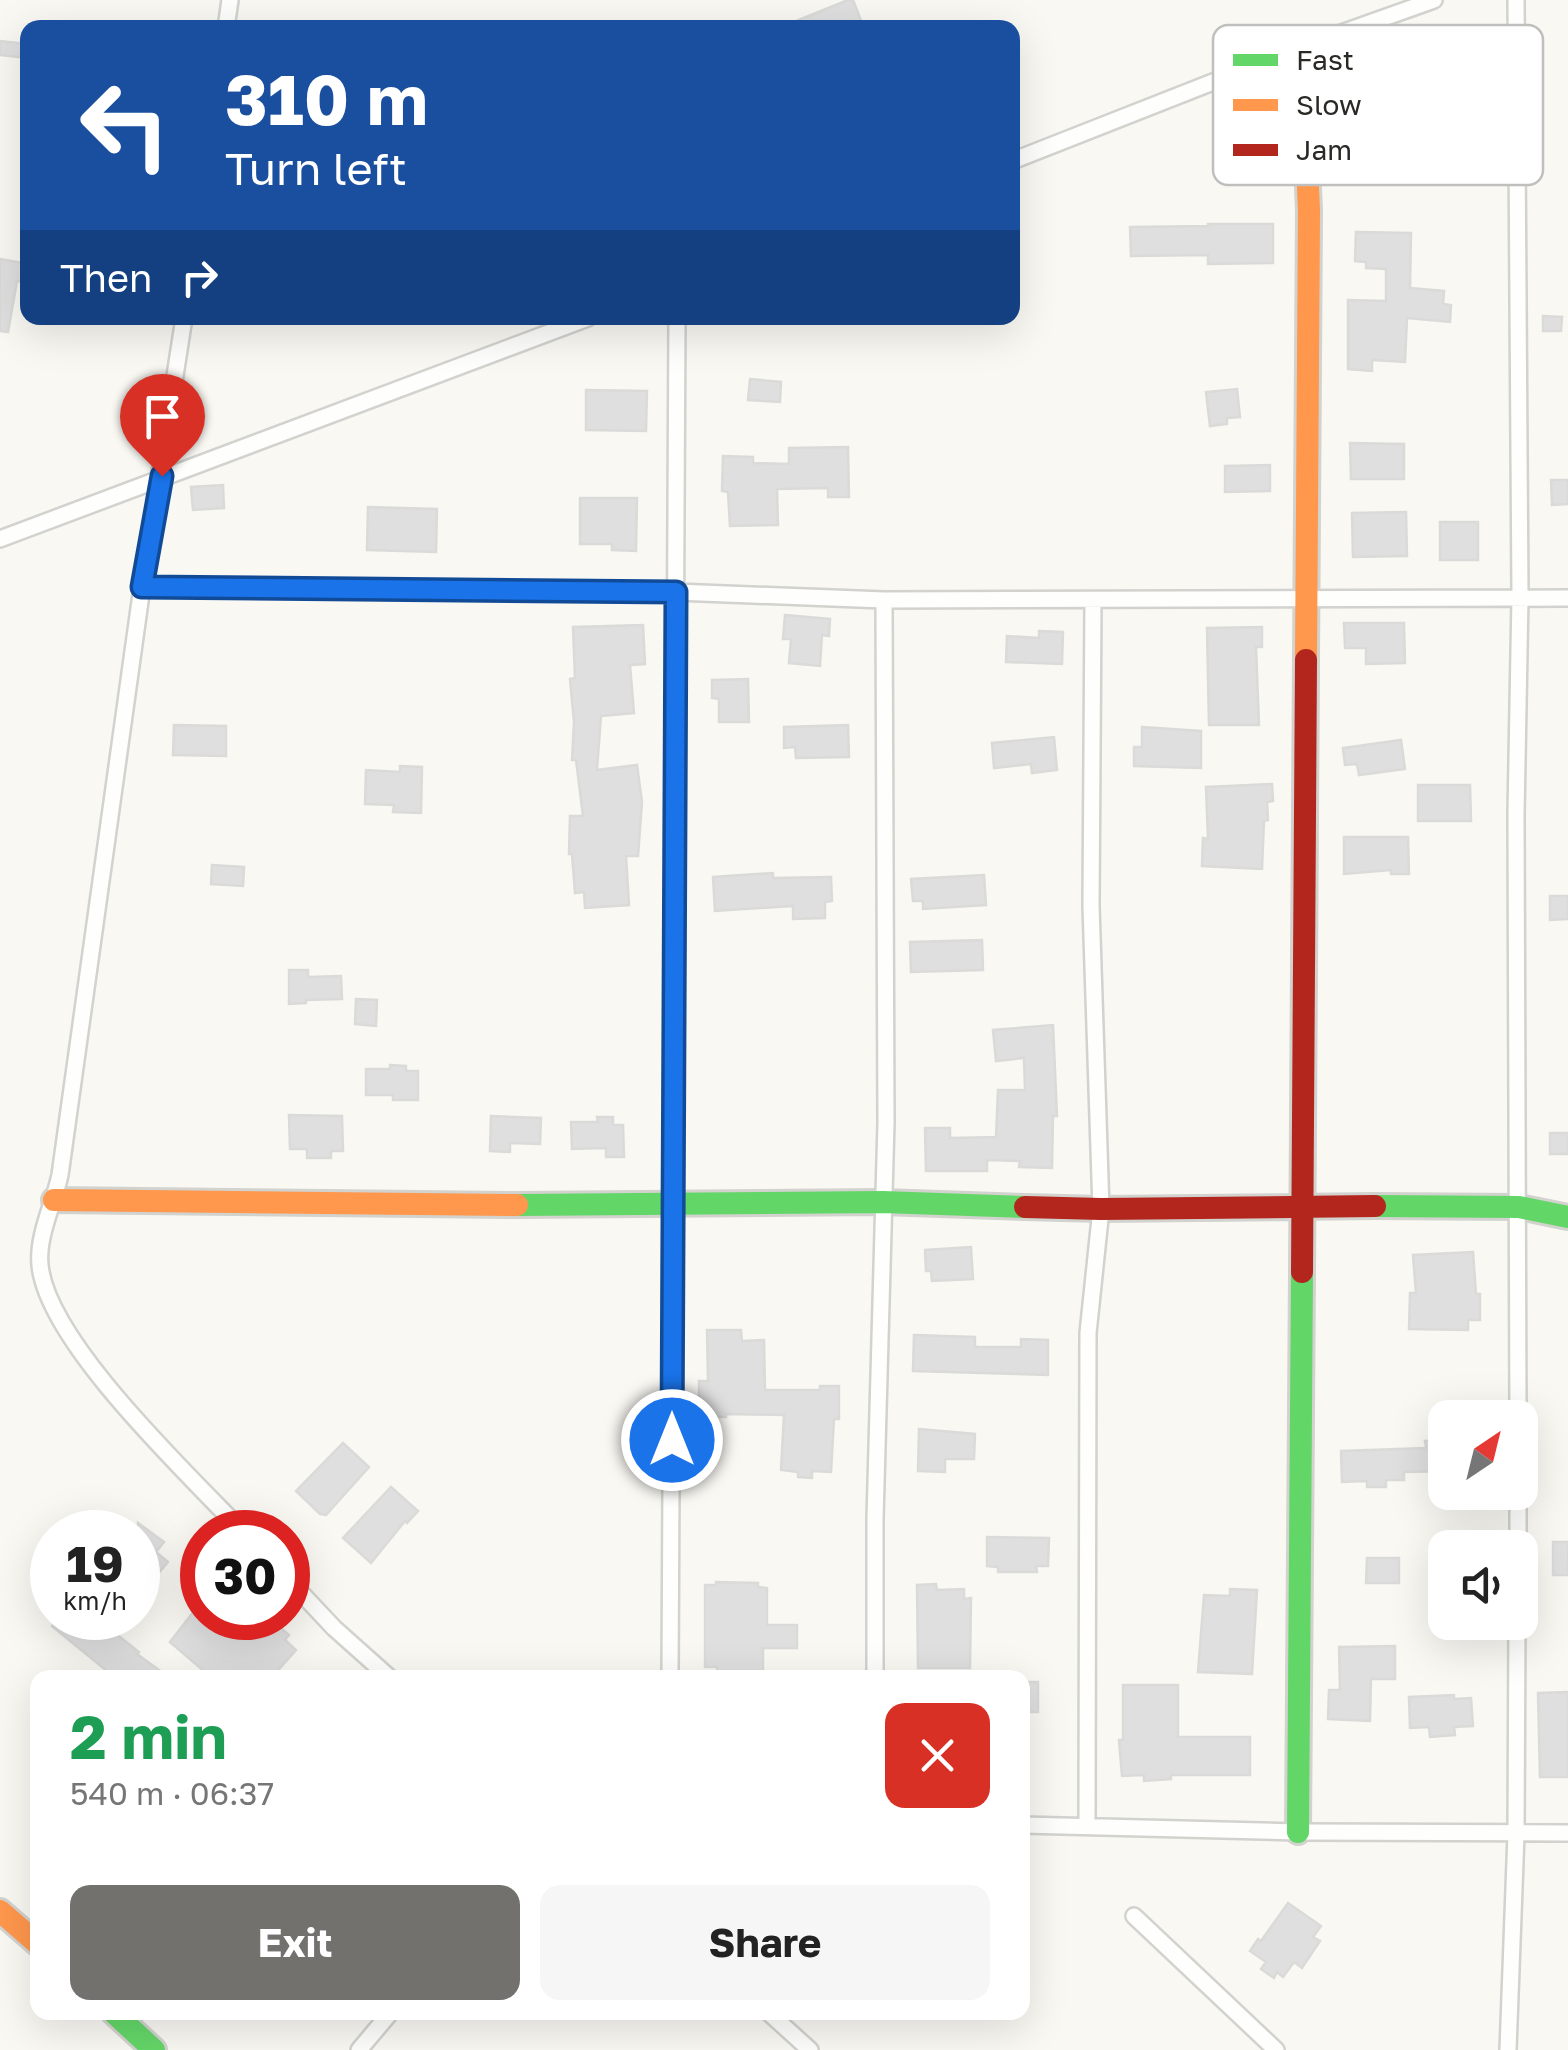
<!DOCTYPE html>
<meta charset="utf-8">
<style>
:root{--surface:#fff;--page:#f6f6f6;--text:#222;--muted:#767676;--accent:#72716e}
body{margin:0;font-family:"Golos Text",sans-serif;background:var(--page);color:var(--text);height:100vh;display:flex;flex-direction:column;font-size:38px;white-space:nowrap}
*{box-sizing:border-box;margin:0}
p{font-size:32px;color:var(--muted)}
.icon{flex:none;width:55px;height:55px;fill:none;stroke:currentColor;stroke-width:2;stroke-linecap:round;stroke-linejoin:round}
.map{position:relative;flex:1;overflow:hidden}
.drawer{position:absolute;left:30px;top:1670px;width:1000px;height:350px;display:flex;flex-direction:column;background:var(--surface);border-radius:20px;box-shadow:0 10px 40px #0002}
.drawer>*{flex:none}
.hud{position:absolute;left:20px;top:20px;width:1000px;height:305px;border-radius:20px;box-shadow:0 10px 40px #0002;background:#1a4fa0;color:#fff;overflow:hidden}
.needle{width:65px;rotate:35deg}
.buttons{position:absolute;left:1428px;top:1400px;display:grid;gap:20px}
.buttons a{display:grid;place-items:center;width:110px;height:110px;border-radius:20px;background:var(--surface);box-shadow:0 10px 40px #0002;font-size:50px}
.speed{position:absolute;left:30px;top:1510px;display:flex;gap:20px;font-size:50px;font-weight:700;text-align:center}
.speed>*{display:grid;place-content:center;width:130px;height:130px;border-radius:50%;background:var(--surface);box-shadow:0 10px 40px #0002;line-height:1}
.speed small{font-size:25px;font-weight:400}
.speed .limit{border:15px solid #d22;background:#fff;color:#111}
.pin{position:absolute;display:grid;place-items:center;width:85px;height:85px;color:#fff;margin:-102px -42px;border-radius:50% 50% 50% 0;rotate:-45deg;box-shadow:0 0 10px #0007}
.pin .icon{rotate:45deg}
.me{position:absolute;width:110px;margin:-55px;rotate:0deg;stroke-linejoin:round;filter:drop-shadow(0 0 8px #0008)}
.turn{display:flex;align-items:center;gap:35px;height:210px;padding:0 40px;font-size:45px}
.turn .icon{width:130px;height:130px;stroke-width:2.5}
.turn b{display:block;font-size:70px;line-height:85px}
.then{display:flex;align-items:center;height:95px;padding:0 40px;background:#0003;gap:20px;font-size:38px}
.round{display:grid;place-items:center;flex:none;width:105px;height:105px;border-radius:20px;background:var(--page)}
.headline{display:flex;align-items:center;justify-content:space-between;height:170px;padding:0 40px}
h1{font-size:60px;font-weight:700;line-height:75px;color:#1e9e55}
.primary-button{display:flex;gap:20px;margin-top:auto;padding:20px 40px}
.primary-button a{flex:1;height:115px;border-radius:20px;background:var(--accent);color:#fff;font-size:40px;font-weight:700;line-height:115px;text-align:center}
.primary-button a+a{background:var(--page);color:var(--text)}
.map>svg:first-child{display:block}
.building{fill:#e0dfdf;stroke:#dadad9;stroke-width:2.5}
.lines{fill:none;stroke-linecap:round;stroke-linejoin:round}
.street-casing{stroke:#d2d2ce;stroke-width:20}
.fast-casing{stroke:#d2d2ce;stroke-width:28}
.slow-casing{stroke:#d2d2ce;stroke-width:28}
.jam-casing{stroke:#d2d2ce;stroke-width:28}
.street{stroke:#fefefd;stroke-width:15}
.fast{stroke:#63d668;stroke-width:22}
.slow{stroke:#ff974d;stroke-width:22}
.jam{stroke:#b3261e;stroke-width:22}
.route-casing{stroke:#114b97;stroke-width:25}
.route{stroke:#1a73e8;stroke-width:18}
.key{fill:#fff;stroke:#bfbfbe;stroke-width:2.5}
.key-label{font-size:28px;fill:#2a2926}
</style>
<div class="map">
<svg width="1568" height="2050" viewBox="0 0 1568 2050">
<rect width="100%" height="100%" fill="#f9f8f3"/>
<path class="building" d="M848,0H853L862,23L849,28H779Z
M0,41L28,44V58L0,55Z
M1208,224H1273V263L1208,264V255L1131,256L1130,227L1208,226Z
M1356,232L1411,233L1410,288L1444,291L1443,304L1451,305L1450,322L1407,318L1405,362L1372,360V371L1348,369V300L1386,301V269L1366,268V262L1355,261Z
M0,259L28,264L24,282L17,281L8,332L0,331Z
M1543,316L1562,317L1561,331H1543Z
M750,379L781,382L780,402L748,400Z
M1237,389L1240,417L1227,418V424L1210,426L1206,392Z
M586,390L647,391L646,431L586,430Z
M1350,443L1404,444V479H1351Z
M848,447L849,497H828V488L777,489L778,525L730,526L728,492L722,491L723,456L753,457V463L789,464V448Z
M1270,465V491L1225,492V466Z
M1551,480H1568V504L1552,505Z
M223,485L224,508L193,510L191,487Z
M580,498H637L636,551L612,550V544H580Z
M368,507L437,509L436,552L367,550Z
M1406,512L1407,556L1353,557L1352,513Z
M1440,522H1478V560H1440Z
M785,615L830,619L829,636L822,635L820,666L789,663L791,639H783Z
M1344,623H1404L1405,663L1366,664V648H1345Z
M643,625L645,664L630,665L634,713L601,716L597,770L637,765L642,802L638,856H626L629,905L585,908L584,892L575,893L572,854H569L570,816H583L576,760H572L574,722L570,679L575,678L573,627Z
M1262,627V647H1256L1259,725H1209L1207,628Z
M1039,631L1063,632L1062,664L1006,662L1007,636L1039,638Z
M748,679L749,722H719V699L712,698V680Z
M174,725L226,726V756L173,755Z
M848,725L849,757L796,758L795,747L784,748V727Z
M1142,727L1201,731V768L1134,766V747H1142Z
M1054,737L1057,770L1032,773L1031,764L994,768L992,743Z
M1401,740L1405,769L1359,775L1357,764L1345,765L1343,748Z
M400,766L422,767L421,813L393,812L394,805L365,804L366,770L400,772Z
M1272,784L1273,801L1267,802L1268,820L1264,821L1262,869L1202,866L1203,838L1208,839L1206,787Z
M1418,785H1470L1471,821H1418Z
M1344,837H1408L1409,874H1391V870L1344,874Z
M212,865L244,867L243,886L211,884Z
M773,873V878L831,877L832,901L825,902V918L793,919V906L715,911L713,877Z
M984,875L986,905L923,909V901H913L911,879Z
M1550,896H1568V919L1550,920Z
M982,940L983,970L911,972L910,942Z
M289,970H308V977L341,976L342,999L306,1000V1003L289,1004Z
M356,999L377,1000L376,1026L355,1024Z
M1053,1025L1057,1116H1053L1052,1168L1019,1167L1020,1161L987,1160V1171H926L925,1128H950V1138L996,1137L998,1090H1025L1024,1058L996,1061L993,1030Z
M390,1065L406,1066V1071H418V1100H393V1095H366V1069H390Z
M289,1115L342,1116L343,1151H331V1158H307V1149H290Z
M491,1116L541,1118L540,1144L510,1143V1152L490,1151Z
M597,1117H613V1125H623L624,1157H606V1148L572,1149L571,1122H598Z
M1550,1133H1568V1154H1550Z
M971,1247L973,1279L932,1281L931,1271H926L925,1250Z
M1473,1252L1476,1294H1480V1320H1468V1330L1409,1329L1410,1293H1416L1413,1255Z
M707,1330H741L742,1341L764,1340L765,1390H820V1386H839V1419H834L831,1472L812,1471V1478L798,1477V1472L781,1470L784,1415L726,1414V1417H708V1410L699,1409V1381H708Z
M914,1335L975,1337V1347H1021V1339L1048,1340V1375L913,1371Z
M919,1429L975,1434L974,1459H945V1472L918,1471Z
M1445,1440V1471L1404,1472V1480H1386V1487H1367V1481L1342,1482L1341,1451L1426,1448L1425,1441Z
M343,1443L369,1467L326,1515L320,1514L296,1491Z
M391,1487L418,1511L407,1523L405,1521L371,1563L343,1538Z
M138,1523L164,1542L156,1552L168,1562L152,1581L138,1568Z
M987,1537L1049,1538L1048,1566H1036L1037,1572H998V1567L987,1566Z
M1553,1542H1568V1575H1553Z
M1367,1558H1399V1583H1366Z
M716,1582L758,1583V1587L767,1588V1625H797V1648H763V1672L717,1673V1667H705V1585H716Z
M936,1584L937,1590L964,1589V1599L971,1598L970,1668H918L917,1585Z
M1230,1589L1257,1590L1252,1674L1198,1672L1204,1595L1230,1596Z
M194,1611L202,1618H269L289,1635L285,1640L296,1650L271,1678H212L170,1642Z
M59,1618H96L139,1652L137,1654L170,1678H102L107,1671L52,1626Z
M1395,1646V1679H1371L1370,1721L1328,1719L1329,1690H1340L1339,1647Z
M1022,1682H1038V1712H1022Z
M1123,1685H1178V1737H1250V1775H1171V1779L1144,1781V1775L1122,1776L1119,1740H1123Z
M1568,1692V1777H1540L1538,1693Z
M1454,1695V1699L1471,1698L1473,1726L1454,1727L1455,1735L1430,1737L1429,1727L1410,1728L1409,1697Z
M1288,1903L1321,1926L1313,1937L1320,1941L1302,1968L1294,1962L1283,1977L1277,1972L1274,1978L1261,1969L1266,1962L1250,1951L1258,1939L1261,1941Z"/>
<g class="lines">
<g class="street-casing">
<path id="street" d="M1516,0L1520,597L1516,814L1518,1418
M226,28L230,0
M1012,161L1302,47L1434,0
M184,318L142,587L60,1175C54,1203 37,1236 40,1265C47,1342 189,1475 243,1532
M0,539L588,318
M142,587L676,592L884,600L1568,598
M1518,1548V1492
M288,1579L334,1628L390,1678
M670,1678L677,318
M875,1678V1519L886,1123L884,600
M1022,1825L1298,1832L1568,1833
M1087,1826L1088,1333L1101,1209L1091,906L1093,601
M1134,1916L1276,2050
M768,2012L810,2050
M359,2050L391,2012
M1508,2050L1516,1834L1517,1622"/>
</g>
<g class="fast-casing">
<path id="fast" d="M517,1205L883,1202L1025,1207
M1375,1206L1519,1207L1568,1217
M1298,1832L1302,1272
M113,2012L154,2050"/>
</g>
<g class="slow-casing">
<path id="slow" d="M1302,47L1309,211L1306,660
M54,1200L517,1205
M0,1911L38,1944"/>
</g>
<g class="jam-casing">
<path id="jam" d="M1025,1207L1101,1209L1375,1206
M1302,1272L1306,660"/>
</g>
<use href="#street" class="street"/>
<use href="#fast" class="fast"/>
<use href="#slow" class="slow"/>
<use href="#jam" class="jam"/>
</g>
<g class="lines">
<g class="route-casing">
<path id="route" d="M162,476L142,587L676,592L672,1440"/>
</g>
<use href="#route" class="route"/>
</g>
<rect x="1213" y="25" width="330" height="160" rx="15" class="key"/>
<rect x="1233" y="54" width="45" height="12" fill="#63d668"/>
<rect x="1233" y="99" width="45" height="12" fill="#ff974d"/>
<rect x="1233" y="144" width="45" height="12" fill="#b3261e"/>
<g class="key-label">
<text x="1296" y="70">Fast</text>
<text x="1296" y="115">Slow</text>
<text x="1296" y="160">Jam</text>
</g>
</svg>
<div class="buttons">
<a><svg class="needle" viewBox="-14 -14 28 28"><path d="M0-13l5 13h-10z" fill="#e53935"/><path d="M0 13l5-13h-10z" fill="#767676"/></svg></a>
<a><svg class="icon" aria-label="sound" viewBox="0 0 24 24"><path d="M4 9h4l5-4v14l-5-4H4zM17 9q2 3 0 6"/></svg></a>
</div>
<div class="speed"><div>19<small>km/h</small></div><div class="limit">30</div></div>
<div class="pin" style="left:162px;top:476px;background:#d93025"><svg class="icon" aria-label="arrive" viewBox="0 0 24 24"><path d="M6 21V4h12l-3 4 3 4H6"/></svg></div>
<svg class="me" style="left:672px;top:1440px" viewBox="-20 -20 40 40"><circle r="17" fill="#1a73e8" stroke="#fff" stroke-width="3"/><path d="M0-11L8 9 0 5-8 9z" fill="#fff"/></svg>
<div class="hud">
<div class="turn"><svg class="icon" aria-label="left" viewBox="0 0 24 24"><path d="M17 20v-9H6M10 6l-5 5 5 5"/></svg><div><b>310 m</b>Turn left</div></div>
<div class="then">Then<svg class="icon" aria-label="right" viewBox="0 0 24 24"><path d="M7 20v-9h11M14 6l5 5-5 5"/></svg></div>
</div>
<section class="drawer">
<div class="headline"><div><h1>2 min</h1><p>540 m · 06:37</p></div><a class="round" style="background:#d93025;color:#fff"><svg class="icon" aria-label="close" viewBox="0 0 24 24"><path d="M6 6l12 12M18 6L6 18"/></svg></a></div>
<div class="primary-button"><a>Exit</a><a>Share</a></div>
</section>
</div>
